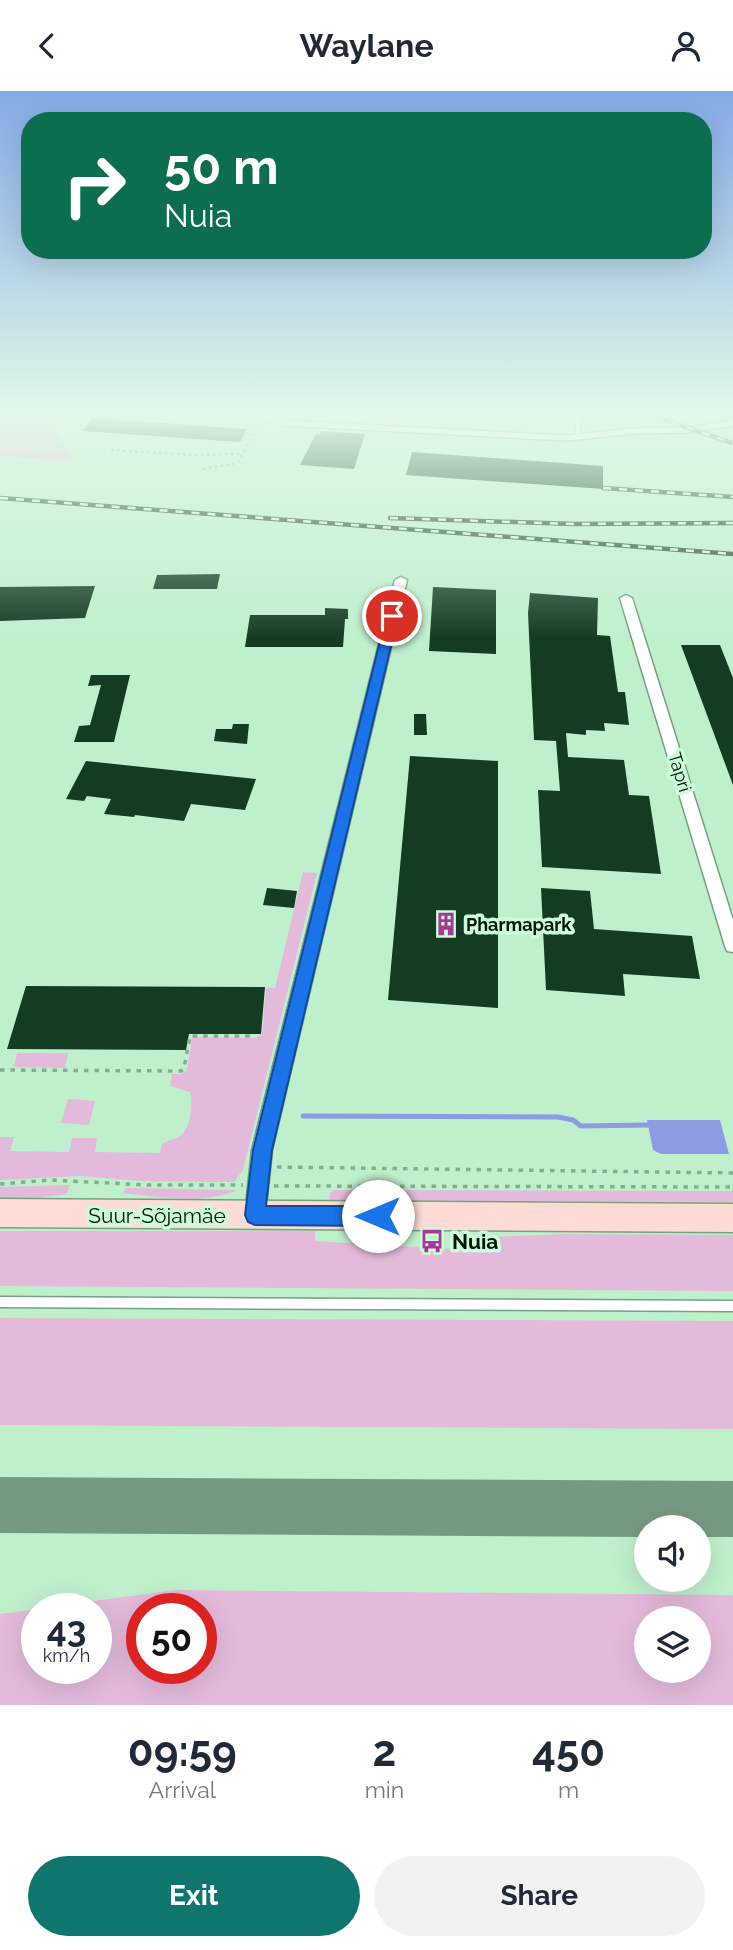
<!DOCTYPE html>
<meta charset="utf-8">
<style>
:root{--surface:#fff;--page:#f2f2f3;--text:#1f2937;--muted:#747a83;--accent:#0f766e}
body{margin:0;font-family:Raleway,sans-serif;background:var(--page);color:var(--text);height:100vh;display:flex;flex-direction:column;font-size:26px;white-space:nowrap}
*{box-sizing:border-box;margin:0}
p{font-size:23px;color:var(--muted)}
.icon{flex:none;width:38px;height:38px;fill:none;stroke:currentColor;stroke-width:2;stroke-linecap:round;stroke-linejoin:round}
.map{position:relative;height:1614px;overflow:hidden}
.sheet{display:flex;flex-direction:column;background:var(--surface);flex:1}
.sheet>*{flex:none}
.guide{position:absolute;left:21px;top:21px;width:691px;height:147px;border-radius:28px;box-shadow:0 7px 28px #0002;background:#0b6e4f;color:#fff;overflow:hidden}
.buttons{position:absolute;left:634px;top:1424px;display:grid;gap:14px}
.buttons a{display:grid;place-items:center;width:77px;height:77px;border-radius:50%;background:var(--surface);box-shadow:0 7px 28px #0002;font-size:35px}
.speed{position:absolute;left:21px;top:1502px;display:flex;gap:14px;font-size:35px;font-weight:700;text-align:center}
.speed>*{display:grid;place-content:center;width:91px;height:91px;border-radius:50%;background:var(--surface);box-shadow:0 7px 28px #0002;line-height:1}
.speed small{font-size:18px;font-weight:400}
.speed .limit{border:10px solid #d22;background:#fff;color:#111}
.pin{position:absolute;display:grid;place-items:center;width:60px;height:60px;color:#fff;margin:-30px;border:4px solid #fff;border-radius:50%;box-shadow:0 2px 7px #0007}
.me{position:absolute;width:77px;margin:-38px;rotate:270deg;stroke-linejoin:round;filter:drop-shadow(0 0 5px #0008)}
.turn{display:flex;align-items:center;gap:24px;height:147px;padding:0 28px;font-size:32px}
.turn .icon{width:91px;height:91px;stroke-width:2.5}
.turn b{display:block;font-size:49px;line-height:60px}
.eta{display:flex;justify-content:space-evenly;align-items:center;height:119px;text-align:center}
.eta b{font-size:42px;font-weight:700;line-height:49px}
.primary-button{display:flex;gap:14px;margin-top:auto;padding:14px 28px}
.primary-button a{flex:1;height:80px;border-radius:42px;background:var(--accent);color:#fff;font-size:28px;font-weight:700;line-height:80px;text-align:center}
.primary-button a+a{background:var(--page);color:var(--text)}
header{display:flex;justify-content:space-between;align-items:center;height:91px;padding:0 28px;background:var(--surface);font-size:32px;font-weight:700}
.map>svg:first-child{display:block}
.green{fill:#e4badb;fill-rule:evenodd}
.water{fill:#8b9ce3}
.lines{fill:none;stroke-linecap:round;stroke-linejoin:round}
.stream{stroke:#8b9ce3;stroke-width:5}
.taxiway{fill:#769a80;fill-rule:evenodd}
.building{fill:#143c23}
.lane-far1-casing{stroke:#74a281;stroke-width:8}
.lane-casing{stroke:#74a281;stroke-width:13}
.street-casing{stroke:#74a281;stroke-width:3}
.secondary-casing{stroke:#74a281;stroke-width:3}
.path-far1{stroke:#85ad90;stroke-width:2;stroke-dasharray:2.5 3.5;stroke-linecap:butt}
.path{stroke:#85ad90;stroke-width:3.5;stroke-dasharray:4.5 6;stroke-linecap:butt}
.lane-far1{stroke:#fff;stroke-width:5}
.lane{stroke:#fff;stroke-width:10}
.street{fill:#fff;fill-rule:evenodd}
.secondary{fill:#fedbd4;fill-rule:evenodd}
.rail-casing{stroke:#2d4534;stroke-width:4.5}
.rail{stroke:#ccfdd9;stroke-width:2.5;stroke-dasharray:8;stroke-linecap:butt}
.route{fill:#1a73e8;stroke:#114b97;stroke-width:2}
.labels{text-anchor:middle;dominant-baseline:central;stroke-width:7;stroke-linejoin:round;paint-order:stroke}
.street-label{font-size:18px;fill:#031408;stroke:#ccfdd9}
.poi-label{font-size:18px;font-weight:bold;fill:#031408;stroke:#ccfdd9;text-anchor:start}
.near-street-label{font-size:21px;fill:#031408;stroke:#ccfdd9}
.near-poi-label{font-size:21px;font-weight:bold;fill:#031408;stroke:#ccfdd9;text-anchor:start}
</style>
<header><svg class="icon" aria-label="back" viewBox="0 0 24 24"><path d="M15 5l-7 7 7 7"/></svg>Waylane<svg class="icon" aria-label="person" viewBox="0 0 24 24"><circle cx="12" cy="8" r="4"/><path d="M4 21q1-7 8-7t8 7"/></svg></header>
<div class="map">
<svg width="733" height="1614" viewBox="0 0 733 1614">
<rect width="100%" height="100%" fill="#bff0cc"/>
<path class="green" d="M0,321H46L72,370L0,365Z
M303,781L317,782L243,1079L234,1091L140,1090L80,1085L0,1089V1046H14L10,1060L69,1061L72,1047H97L95,1061L160,1062L162,1053C168,1049 173,1049 179,1046C191,1039 193,1013 190,1001L170,995L172,983H181L187,979L192,946L256,947L262,943L266,897H275Z
M17,962H68L65,977L14,976Z
M68,1008L95,1010L89,1034L61,1032Z
M70,1094L67,1103L31,1108H0V1096Z
M126,1097L238,1099C200,1114 162,1106 123,1102Z
M334,1099L733,1100V1111L329,1109L330,1102Z
M0,1140H315V1150L417,1156L426,1160L460,1156V1147L568,1143L733,1144V1200L0,1195Z
M0,1227L733,1230V1338L0,1334Z
M176,1499L733,1504V1614H0V1523L37,1518V1577H96V1517H40ZM142,1517H201V1577H142ZM646,1528H698V1580H646Z"/>
<path class="water" d="M647,1029H720L729,1063H661L653,1059Z"/>
<g class="lines">
<path class="stream" d="M303,1025L558,1026L573,1029L581,1035L648,1034"/>
<path class="taxiway" d="M0,1386L733,1390V1446H698V1437H646V1446L0,1442Z"/>
</g>
<path class="building" d="M92,327L247,338L240,351L83,340Z
M321,340L365,343L354,378L300,374L316,343L320,344Z
M412,361L603,375V398L406,384Z
M220,483L217,498H153L157,484Z
M95,495L85,527L0,530V496Z
M433,496L496,499V563L429,560Z
M530,502L598,507L597,544L610,545L618,601H625L629,634L604,632L605,640L586,639V644L566,642L568,666L624,669L629,704L649,705L661,783L542,776L538,699L560,700L556,650L534,649L528,522Z
M325,517L348,518V528H345L343,556H245L250,524H325Z
M681,554H720L733,587V694Z
M91,584H130L114,651H74L79,635L90,634L101,594L88,595Z
M414,623H426L427,644H414Z
M233,633H249L247,653L214,650L216,638H232Z
M410,665L498,670V917L388,909Z
M86,670L256,688L245,719L191,713L184,730L135,724L134,726L104,723L111,708L87,705L84,710L66,708Z
M267,797L297,800L294,817L263,814Z
M541,797L590,800L594,838L692,845L700,888L623,883L625,905L546,899Z
M26,895L265,896L261,943H189L186,959L7,958Z"/>
<g class="lines">
<g class="lane-far1-casing">
<path id="lane-far1" d="M283,321L280,327L283,332L567,347L632,340L688,339L733,332
M578,321V346"/>
</g>
<g class="lane-casing">
<path id="lane" d="M0,1211L733,1215"/>
</g>
<g class="street-casing">
<path id="street" d="M401,486L407,489L272,1059L265,1124L262,1131L255,1134L248,1131L245,1124L252,1059L395,489Z
M626,504L632,507L733,829V861L727,860L725,855L620,507Z"/>
</g>
<g class="secondary-casing">
<path id="secondary" d="M0,1108L733,1113V1141L0,1136Z"/>
</g>
<path class="path-far1" d="M111,359L192,364L241,363
M203,378L238,372L257,335L271,330"/>
<path class="path" d="M0,979L181,980L184,977L190,945H252
M277,1076L733,1082
M0,1093L50,1089L147,1094H243
M274,1095L733,1096"/>
<use href="#lane-far1" class="lane-far1"/>
<use href="#lane" class="lane"/>
<use href="#street" class="street"/>
<use href="#secondary" class="secondary"/>
<g class="rail-casing">
<path id="rail" d="M641,321L733,352
M723,321L733,326
M603,397L733,406
M0,407L733,463
M390,427L573,433L733,432"/>
</g>
<use href="#rail" class="rail"/>
</g>
<linearGradient id="sky" x2="0" y2="1"><stop stop-color="#83aae6"/><stop offset="0.59" stop-color="#e2f8e8"/><stop offset="1" stop-color="#e2f8e8" stop-opacity="0"/></linearGradient>
<rect width="733" height="547" fill="url(#sky)"/>
<path class="route" d="M387,522L398,525L272,1059L266,1115H378L385,1118L388,1125L385,1132L378,1135L255,1134L248,1131L245,1124L253,1059Z"/>
<defs>
<g id="building-bare" transform="scale(1.89)"><path d="M-4-6H4V6H1V3H-1V6H-4ZM-2.5-4.3h1.7v1.8h-1.7ZM.8-4.3h1.7v1.8H.8ZM-2.5-1h1.7V.8h-1.7ZM.8-1h1.7V.8H.8Z" fill="#a53898" stroke="#ccfdd9" stroke-width="2.5" paint-order="stroke"/></g>
<g id="bus-bare" transform="scale(1.89)"><path d="M-5-6H5V4H4V6H2V4H-2V6H-4V4H-5ZM-3.5-4V0h7V-4ZM-3.5 1.2v1.5H-2V1.2ZM2 1.2v1.5H3.5V1.2Z" fill="#a53898" stroke="#ccfdd9" stroke-width="2.5" paint-order="stroke"/></g>
</defs>
<g fill-rule="evenodd">
<use href="#building-bare" x="446" y="833"/>
<use href="#bus-bare" x="432" y="1150"/>
</g>
<g class="labels">
<g class="street-label">
<text transform="translate(680 681) rotate(73)">Tapri</text>
</g>
<g class="poi-label">
<text x="466" y="833">Pharmapark</text>
</g>
<g class="near-street-label">
<text x="157" y="1124">Suur-Sõjamäe</text>
</g>
<g class="near-poi-label">
<text x="452" y="1150">Nuia</text>
</g>
</g>
</svg>
<div class="buttons">
<a><svg class="icon" aria-label="sound" viewBox="0 0 24 24"><path d="M4 9h4l5-4v14l-5-4H4zM17 9q2 3 0 6"/></svg></a>
<a><svg class="icon" aria-label="layers" viewBox="0 0 24 24"><path d="M12 4l9 5-9 5-9-5zM3 14l9 5 9-5"/></svg></a>
</div>
<div class="speed"><div>43<small>km/h</small></div><div class="limit">50</div></div>
<div class="pin" style="left:392px;top:525px;background:#d93025"><svg class="icon" aria-label="arrive" viewBox="0 0 24 24"><path d="M6 21V4h12l-3 4 3 4H6"/></svg></div>
<svg class="me" style="left:378px;top:1125px" viewBox="-20 -20 40 40"><circle r="19" fill="#fff"/><path d="M0-13L10 11 0 6-10 11z" fill="#1a73e8"/></svg>
<div class="guide">
<div class="turn"><svg class="icon" aria-label="right" viewBox="0 0 24 24"><path d="M7 20v-9h11M14 6l5 5-5 5"/></svg><div><b>50 m</b>Nuia</div></div>
</div>
</div>
<section class="sheet">
<div class="eta">
<div><b>09:59</b><p>Arrival</p></div>
<div><b>2</b><p>min</p></div>
<div><b>450</b><p>m</p></div>
</div>
<div class="primary-button"><a>Exit</a><a>Share</a></div>
</section>
